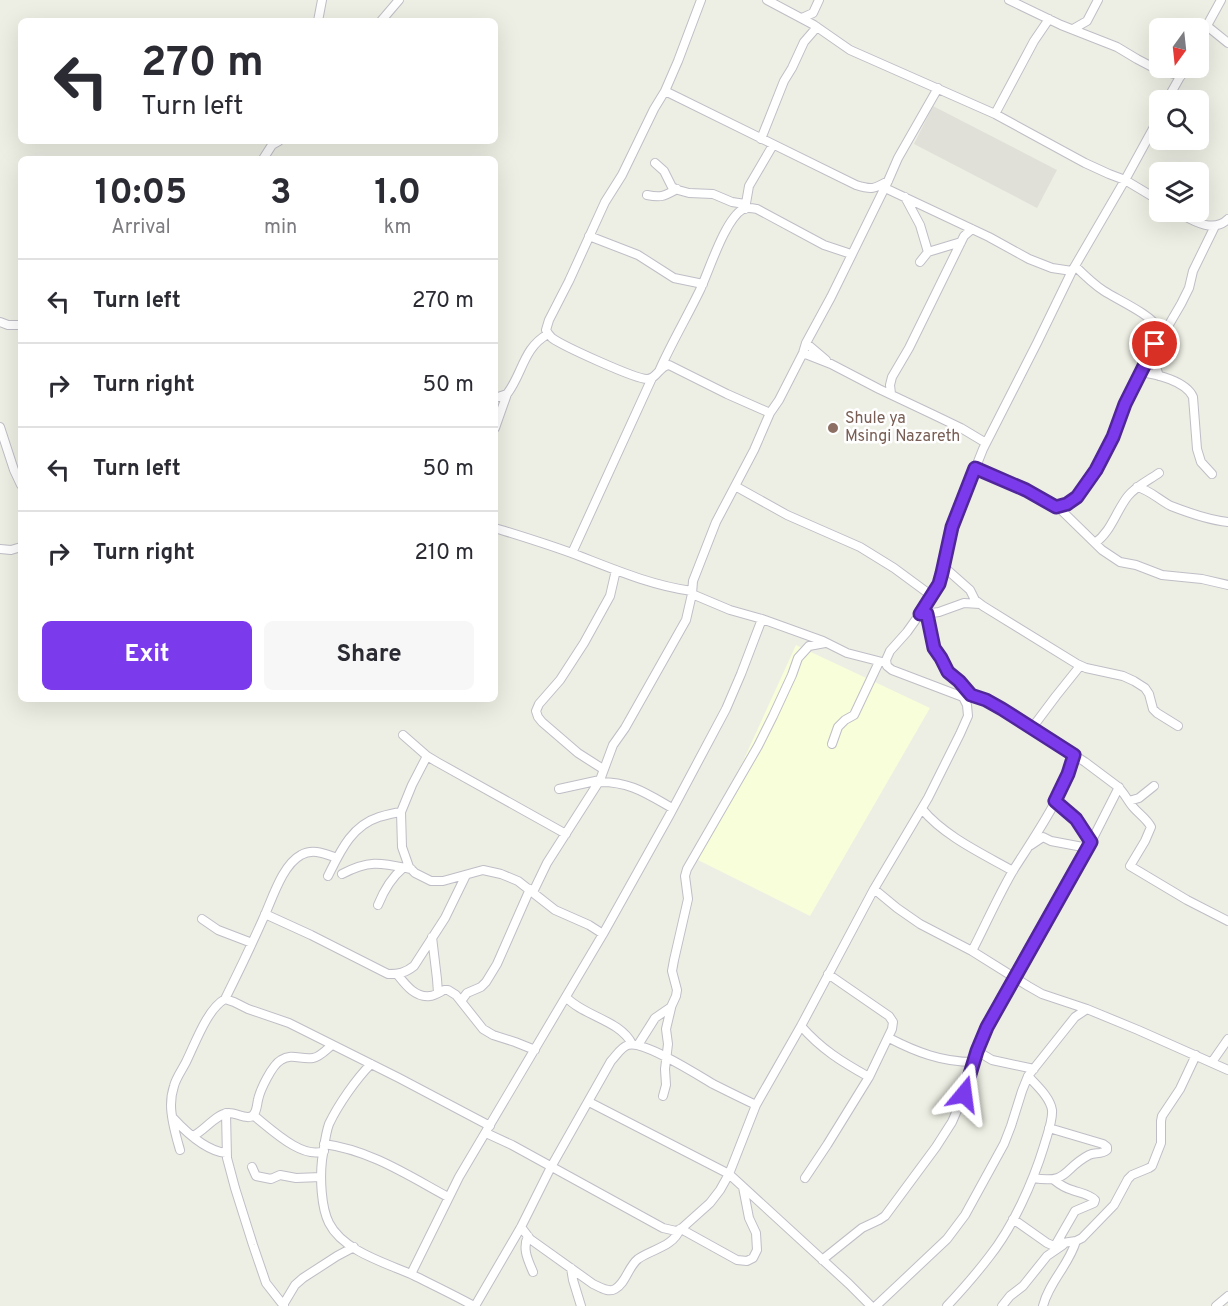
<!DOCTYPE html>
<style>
:root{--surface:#fff;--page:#f7f7f7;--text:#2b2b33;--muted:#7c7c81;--line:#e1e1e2;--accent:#7c3aed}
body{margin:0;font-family:Overpass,sans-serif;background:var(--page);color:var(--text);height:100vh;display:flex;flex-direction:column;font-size:22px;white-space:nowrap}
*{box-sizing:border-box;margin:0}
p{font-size:20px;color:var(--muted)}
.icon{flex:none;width:33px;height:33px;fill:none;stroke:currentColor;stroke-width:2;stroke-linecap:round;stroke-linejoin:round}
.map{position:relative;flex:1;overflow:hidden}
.sheet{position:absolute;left:18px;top:156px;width:480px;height:546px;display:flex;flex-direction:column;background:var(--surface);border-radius:9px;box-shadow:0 6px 24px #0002}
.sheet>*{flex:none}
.banner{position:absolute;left:18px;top:18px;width:480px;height:126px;border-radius:9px;box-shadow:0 6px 24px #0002;background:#fff;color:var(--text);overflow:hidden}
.needle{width:39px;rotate:195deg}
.fabs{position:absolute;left:1149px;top:18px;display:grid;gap:12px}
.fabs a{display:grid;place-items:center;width:60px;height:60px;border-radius:9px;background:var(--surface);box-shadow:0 6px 24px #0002;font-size:30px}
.pin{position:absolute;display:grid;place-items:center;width:51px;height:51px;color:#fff;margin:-26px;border:3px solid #fff;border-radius:50%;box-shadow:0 2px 6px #0007}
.me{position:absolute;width:66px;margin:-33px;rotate:16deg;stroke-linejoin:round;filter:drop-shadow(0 0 4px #0008)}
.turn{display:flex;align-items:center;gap:21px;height:126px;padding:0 24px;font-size:27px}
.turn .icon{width:78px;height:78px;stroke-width:2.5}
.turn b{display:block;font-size:42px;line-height:51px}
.eta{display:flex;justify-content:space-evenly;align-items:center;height:102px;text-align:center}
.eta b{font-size:36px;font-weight:700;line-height:42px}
.primary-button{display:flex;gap:12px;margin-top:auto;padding:12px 24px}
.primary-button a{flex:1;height:69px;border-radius:9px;background:var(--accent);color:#fff;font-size:24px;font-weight:700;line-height:69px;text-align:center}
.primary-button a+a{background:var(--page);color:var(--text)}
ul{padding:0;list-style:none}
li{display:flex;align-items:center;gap:18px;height:84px;padding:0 24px;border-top:2px solid var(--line)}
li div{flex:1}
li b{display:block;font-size:22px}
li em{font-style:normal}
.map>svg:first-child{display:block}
.commercial{fill:#f8feda}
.industrial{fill:#e0e0d9}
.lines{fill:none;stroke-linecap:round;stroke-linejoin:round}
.minor-casing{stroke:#bfbec6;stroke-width:10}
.minor{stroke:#fff;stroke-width:8}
.route-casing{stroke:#51269a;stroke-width:15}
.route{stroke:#7c3aed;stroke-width:10}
.education-dot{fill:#8d6e63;stroke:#fff;stroke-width:2}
.labels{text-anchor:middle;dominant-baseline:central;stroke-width:5;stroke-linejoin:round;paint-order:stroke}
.education-label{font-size:16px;fill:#785e54;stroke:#fff;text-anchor:start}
</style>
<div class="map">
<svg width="1228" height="1306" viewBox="0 0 1228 1306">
<rect width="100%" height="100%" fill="#edefe4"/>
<path class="commercial" d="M796,645L930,708L810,916L698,860Z"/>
<path class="industrial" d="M933,106L1057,170L1037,208L914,144Z"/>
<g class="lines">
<g class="minor-casing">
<path id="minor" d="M701,0L678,61L665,91L654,109L622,175L605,202L569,281L549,320L546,330C548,334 549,335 552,338C563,346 635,379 647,379C657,379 659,366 669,365L727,394L770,413
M767,0L814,25L850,50L995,114L1085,163L1109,174L1125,180L1160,201
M1009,0L1061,25L1117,47L1137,59L1156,69L1181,76
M802,18L813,13L819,0
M318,21L322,0
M381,21L399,0
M1207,26L1228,43
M1073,29L1087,21L1098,0
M1198,42L1221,0
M665,91L856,185C872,190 874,189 888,181
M1167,100L1185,68
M995,114L1034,41L1049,19
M761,139L784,81L792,68L804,42L817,27
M263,159L272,145L279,141
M655,163L664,171L672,187L678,190L689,193L713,194L732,202L745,204
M885,188L989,237L1029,259L1052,268L1072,271
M647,195C662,198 664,196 677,189
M905,197L920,225L928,252
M745,209L749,186L773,145
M1177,212C1192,220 1213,234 1228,219
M589,236L638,255L674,278L703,284
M920,262L928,252L961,242
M0,322L8,325H21
M1158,337L1167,328L1181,304L1189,288L1193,271L1215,226
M806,343L826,360
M1153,348L1155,364L1159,376
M803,353L831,364L879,389L934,415L961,428L986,443
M660,369C672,342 687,317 700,290C709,271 725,219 743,209C748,207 752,208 757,209L824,245L851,254
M1140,372C1156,374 1186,381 1193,397L1197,449L1201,462L1212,474
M891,394L890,385L892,377L909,348L964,236L972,229
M495,398L507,394C523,373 523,348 548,334
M0,427L14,470L21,485
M495,428L507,394
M975,468L1047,501L1061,510L1102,550L1120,562L1136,565L1162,575L1202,579L1228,585
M735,486L787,515L860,547L894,568L932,596
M1137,487C1150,490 1159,500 1171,506C1189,513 1209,520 1228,522
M1056,507L1067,504L1077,497L1096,470L1113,437L1131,390L1155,344L1159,329C1152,315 1118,300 1104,291C1093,284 1084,275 1075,266
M495,528C524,537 554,546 582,557C618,571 654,586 692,591
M1095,543C1111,532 1116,511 1128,496C1136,486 1149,480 1159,473
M0,549L11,550L21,547
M572,553L652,378
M944,567L970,590L975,600L983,606L1077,664L1086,668L1123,676L1134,681L1145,688L1149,694L1153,709L1157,713L1178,726
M924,614L939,612L964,603L980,604
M927,614L934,648L941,658L948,672L959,681L971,695
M886,663L847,653L823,641L762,619L730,610L692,594L693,581L716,522L754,450L770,413L779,400L803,353L806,343L831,297L888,181L898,158L938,88
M959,694L971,695L986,700L1002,709L1085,762L1117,786C1124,792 1127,800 1133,807C1139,814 1147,819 1151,827L1145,841L1130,866L1187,900L1228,921
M1032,728L1056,696L1080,666
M403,735L427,756L437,762L566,834
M832,744L838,727L845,720L854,715L879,662
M427,756L412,785L401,812L402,847L409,867L415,873L431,881H443L483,870L501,874L518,881L555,910L589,925L603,934
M603,769L578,753L542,722L538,717L536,711L539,704L560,680L584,643L610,596L616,570
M597,782C629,781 646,793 672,808
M559,789L600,780
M1055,801L1076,819L1091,842
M1129,801L1139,798L1154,786
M922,809C944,836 983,854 1013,871
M1031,845L1043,837L1051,841L1088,848
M342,874C370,859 382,863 411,869
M328,876C340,852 351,826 379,817C386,815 394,813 401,812
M874,889L897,908L920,924L972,951L1028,986L1042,994L1087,1009
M533,892L547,863L600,780L613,745L625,728L686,620L692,594
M378,905C384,890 391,878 403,868
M265,914L311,935L388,974C399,974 405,973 414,966L445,918L466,875
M202,919L218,930L252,943
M432,937L437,979L438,993
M972,951C986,924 998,896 1014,869C1035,836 1065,793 1074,755
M397,974C405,984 415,998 430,996C434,996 440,992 444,990H448L456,995L483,1029L493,1035L515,1042L535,1050
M566,997C583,1016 620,1020 632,1044
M225,999C238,973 251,946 263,919C272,900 282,865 301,855C313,848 325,854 337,858
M461,1001L467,993L481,987L486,982L497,964L530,889
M801,1026C821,1049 842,1062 869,1077
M889,1038C916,1052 942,1062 973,1062
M638,1045L655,1018L671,1007L676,996L677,990L672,971L674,960L688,899L685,876L687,869L758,746L773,716L792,675L798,658L809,646L825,643
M977,1051L992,1060L1034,1069
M1212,1062L1228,1039
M371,1064C356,1079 338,1105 329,1124C325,1135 324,1149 322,1160C320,1178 321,1207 329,1223C343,1251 386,1263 413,1275C433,1285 454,1295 474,1306
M663,1096L666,1085L665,1069L668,1044L666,1029L671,1008
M589,1102L729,1174L849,1284L871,1306
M226,1113L227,1158L235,1188L253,1245L266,1283L284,1306
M253,1115C270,1128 302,1160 324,1151
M173,1118C186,1132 206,1151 226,1153
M486,1133L512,1145L663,1228L676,1231L681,1229L710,1203L720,1190L729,1174L756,1105L801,1026L874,889L928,798L960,734L968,716L967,705L963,697L892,670L887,666L886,660L890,651L907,632L929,601L939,584L942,573L952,527L983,449L1037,343L1072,271L1125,180L1160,116
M193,1136C204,1131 216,1114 228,1113C236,1112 249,1122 254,1114C257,1110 257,1104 258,1100C260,1090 272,1065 281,1060C292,1053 301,1060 313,1058C320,1057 327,1049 332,1045
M324,1144C370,1150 409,1176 448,1197
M180,1150C176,1136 171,1120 171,1105C171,1099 172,1092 174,1086C176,1078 182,1070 186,1062C195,1044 207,1009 225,999L234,1002L248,1009L289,1023L399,1078L490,1126
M252,1167L256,1176L271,1179L280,1175L296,1178L321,1177
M805,1178L827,1145L869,1077L892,1029L893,1022L889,1016L828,974
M1033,1178C1070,1184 1062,1169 1089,1155C1095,1152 1101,1155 1107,1150V1147L1103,1144L1049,1128
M1013,1219L1047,1243L1054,1246L1056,1244L1075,1211L1094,1203L1095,1200C1089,1194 1080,1193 1072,1190C1065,1188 1059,1184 1054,1180
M521,1227L530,1239L593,1284C600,1287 608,1293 615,1289C626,1283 628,1267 638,1259C652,1249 673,1247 680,1229
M681,1229L737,1260L747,1261L753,1258L757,1250L756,1233L749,1218L743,1187
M528,1236C522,1249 528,1260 533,1272
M1056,1244L1076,1241L1082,1238L1114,1205L1128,1179L1132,1175L1149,1168L1152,1166L1161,1143V1121L1162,1116L1180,1089L1196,1055
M822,1260L862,1228L879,1220L885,1216L936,1147L952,1122L964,1094L977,1051L987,1027L1041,929L1086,852L1119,787
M571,1268L573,1280L581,1306
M411,1274L459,1177L603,934L669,816L726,709L741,674L762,619
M283,1305L295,1285L303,1278L337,1256L354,1247
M475,1306L521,1227L551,1167L611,1061C616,1056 621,1047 628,1045C643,1040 698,1075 713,1084C727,1091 741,1098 756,1105
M876,1306L947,1239L965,1215L1004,1144L1011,1126L1022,1091L1028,1076L1075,1017L1087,1009L1138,1030L1228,1070
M947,1306C962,1290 976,1274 989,1257C1013,1227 1033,1182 1044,1146C1047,1135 1053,1121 1052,1110C1050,1097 1036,1085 1028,1076
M1002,1306L1010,1296L1023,1286L1047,1256L1063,1245
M1043,1306C1049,1282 1069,1265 1076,1241
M1216,1306L1228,1296"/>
</g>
<use href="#minor" class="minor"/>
</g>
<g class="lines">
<g class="route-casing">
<path id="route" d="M964,1094L977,1051L987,1027L1091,842L1076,819L1055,801L1068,774L1074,755L1002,709L986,700L971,695L959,681L948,672L941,658L934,648L927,614H920L939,584L942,573L952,527L975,468L1026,490L1056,507L1067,504L1077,497L1096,470L1113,437L1125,404L1155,344"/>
</g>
<use href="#route" class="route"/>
</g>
<circle class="education-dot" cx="833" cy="428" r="6"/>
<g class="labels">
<g class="education-label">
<text x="845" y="419">Shule ya<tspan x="845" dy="18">Msingi Nazareth</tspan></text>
</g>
</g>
</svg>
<div class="fabs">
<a><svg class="needle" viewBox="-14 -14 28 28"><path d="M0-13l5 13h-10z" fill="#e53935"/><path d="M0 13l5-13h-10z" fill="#7c7c81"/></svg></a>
<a><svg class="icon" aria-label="search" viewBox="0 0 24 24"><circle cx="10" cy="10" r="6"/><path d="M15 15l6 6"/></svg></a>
<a><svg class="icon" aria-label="layers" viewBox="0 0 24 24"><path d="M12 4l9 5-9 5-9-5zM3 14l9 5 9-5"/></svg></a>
</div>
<div class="pin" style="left:1155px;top:344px;background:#d93025"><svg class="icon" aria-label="arrive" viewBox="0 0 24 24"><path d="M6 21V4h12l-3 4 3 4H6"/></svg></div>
<svg class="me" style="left:964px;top:1094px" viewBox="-20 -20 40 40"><path d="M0-17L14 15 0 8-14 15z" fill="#7c3aed" stroke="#fff" stroke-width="4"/></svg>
<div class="banner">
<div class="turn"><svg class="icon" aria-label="left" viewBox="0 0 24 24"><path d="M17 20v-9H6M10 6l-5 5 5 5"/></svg><div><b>270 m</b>Turn left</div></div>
</div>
<section class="sheet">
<div class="eta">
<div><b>10:05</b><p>Arrival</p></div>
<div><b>3</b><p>min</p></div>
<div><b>1.0</b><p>km</p></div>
</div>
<ul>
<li><svg class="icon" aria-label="left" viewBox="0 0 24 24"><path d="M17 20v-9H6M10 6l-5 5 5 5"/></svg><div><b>Turn left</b></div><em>270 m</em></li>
<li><svg class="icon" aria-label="right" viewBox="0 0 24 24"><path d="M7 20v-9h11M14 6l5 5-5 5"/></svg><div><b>Turn right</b></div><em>50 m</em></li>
<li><svg class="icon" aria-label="left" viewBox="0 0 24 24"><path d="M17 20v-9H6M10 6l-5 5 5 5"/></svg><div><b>Turn left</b></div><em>50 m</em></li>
<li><svg class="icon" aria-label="right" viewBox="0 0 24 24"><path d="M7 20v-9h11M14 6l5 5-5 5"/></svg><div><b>Turn right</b></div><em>210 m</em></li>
</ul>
<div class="primary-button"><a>Exit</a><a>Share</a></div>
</section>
</div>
